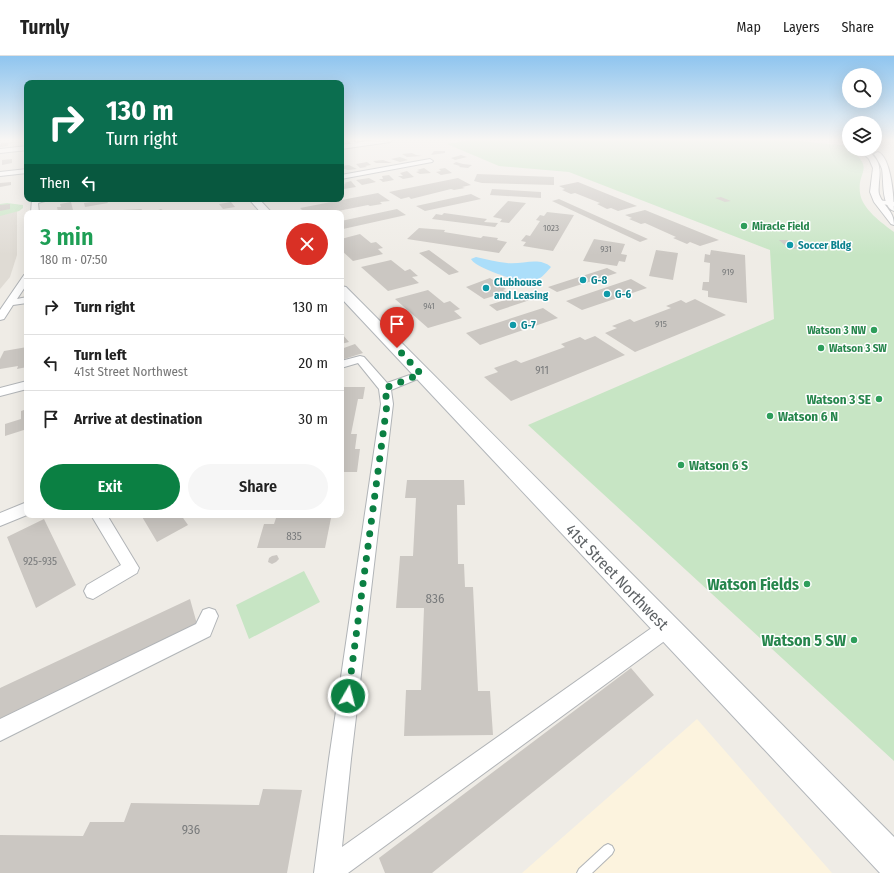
<!DOCTYPE html>
<meta charset="utf-8">
<style>
:root{--surface:#fff;--page:#f6f6f6;--text:#222;--muted:#767676;--line:#e0e0e0;--accent:#0b8043}
body{margin:0;font-family:"Fira Sans Condensed",sans-serif;background:var(--page);color:var(--text);height:100vh;display:flex;flex-direction:column;font-size:15px;white-space:nowrap}
*{box-sizing:border-box;margin:0}
p{font-size:13px;color:var(--muted)}
.icon{flex:none;width:22px;height:22px;fill:none;stroke:currentColor;stroke-width:2;stroke-linecap:round;stroke-linejoin:round}
.map{position:relative;flex:1;overflow:hidden}
.drawer{position:absolute;left:24px;top:154px;width:320px;height:308px;display:flex;flex-direction:column;background:var(--surface);border-radius:8px;box-shadow:0 4px 16px #0002}
.drawer>*{flex:none}
.banner{position:absolute;left:24px;top:24px;width:320px;height:122px;border-radius:8px;box-shadow:0 4px 16px #0002;background:#0b6e4f;color:#fff;overflow:hidden}
.fabs{position:absolute;left:842px;top:12px;display:grid;gap:8px}
.fabs a{display:grid;place-items:center;width:40px;height:40px;border-radius:50%;background:var(--surface);box-shadow:0 4px 16px #0002;font-size:20px}
.pin{position:absolute;display:grid;place-items:center;width:34px;height:34px;color:#fff;margin:-41px -17px;border-radius:50% 50% 50% 0;rotate:-45deg;box-shadow:0 0 4px #0007}
.pin .icon{rotate:45deg}
.me{position:absolute;width:44px;margin:-22px;rotate:8deg;stroke-linejoin:round;filter:drop-shadow(0 0 3px #0008)}
.turn{display:flex;align-items:center;gap:14px;height:84px;padding:0 16px;font-size:18px}
.turn .icon{width:52px;height:52px;stroke-width:2.5}
.turn b{display:block;font-size:28px;line-height:34px}
.then{display:flex;align-items:center;height:38px;padding:0 16px;background:#0003;gap:8px;font-size:15px}
.round{display:grid;place-items:center;flex:none;width:42px;height:42px;border-radius:21px;background:var(--page)}
.summary{display:flex;align-items:center;justify-content:space-between;height:68px;padding:0 16px}
h1{font-size:24px;font-weight:600;line-height:30px;color:#1e9e55}
.cta{display:flex;gap:8px;margin-top:auto;padding:8px 16px}
.cta a{flex:1;height:46px;border-radius:24px;background:var(--accent);color:#fff;font-size:16px;font-weight:600;line-height:46px;text-align:center}
.cta a+a{background:var(--page);color:var(--text)}
ul{padding:0;list-style:none}
li{display:flex;align-items:center;gap:12px;height:56px;padding:0 16px;border-top:1px solid var(--line)}
li div{flex:1}
li b{display:block;font-size:15px}
li em{font-style:normal}
header{display:flex;align-items:center;gap:24px;box-sizing:border-box;height:56px;padding:0 20px;background:var(--surface);border-bottom:1px solid var(--line)}
header strong{font-size:19px}
nav{display:flex;gap:22px;margin-inline-start:auto;font-size:14px}
.map>svg:first-child{display:block}
.commercial{fill:#fcf3de}
.education{fill:#dfdbd4}
.green{fill:#c7e5c4}
.water{fill:#abdefa}
.building{fill:#cbc7c2}
.lines{fill:none;stroke-linecap:round;stroke-linejoin:round}
.service-casing{stroke:#b1b4b7;stroke-width:2}
.minor-casing{stroke:#b1b4b7;stroke-width:2}
.tertiary-casing{stroke:#b1b4b7;stroke-width:2}
.secondary-casing{stroke:#b2b6ba;stroke-width:2}
.service{fill:#fff;fill-rule:evenodd}
.minor{fill:#fff;fill-rule:evenodd}
.tertiary{fill:#fff;fill-rule:evenodd}
.secondary{fill:#fff;fill-rule:evenodd}
.route{stroke:#0b8043;stroke-width:7;stroke-dasharray:0 12.6}
.leisure-dot{fill:#2e9e5b;stroke:#fff;stroke-width:1.5}
.culture-dot{fill:#0f9aa8;stroke:#fff;stroke-width:1.5}
.labels{text-anchor:middle;dominant-baseline:central;stroke-width:3;stroke-linejoin:round;paint-order:stroke}
.far-number-label{font-size:9px;fill:#797b7c}
.far-leisure-label{font-size:11px;font-weight:bold;fill:#27864d;stroke:#fff;text-anchor:start}
.far-culture-label{font-size:11px;font-weight:bold;fill:#0d838f;stroke:#fff;text-anchor:start}
.number-label{font-size:11px;fill:#797b7c}
.leisure-label{font-size:13px;font-weight:bold;fill:#27864d;stroke:#fff;text-anchor:start}
.near-number-label{font-size:13px;fill:#797b7c}
.near-street-label{font-size:16px;fill:#5e6265;stroke:#fff}
.near-leisure-label{font-size:16px;font-weight:bold;fill:#27864d;stroke:#fff;text-anchor:end}
</style>
<header>
<strong>Turnly</strong>
<nav><a>Map</a><a>Layers</a><a>Share</a></nav>
</header>
<div class="map">
<svg width="894" height="817" viewBox="0 0 894 817">
<rect width="100%" height="100%" fill="#efece6"/>
<path class="commercial" d="M697,663L832,817H522Z"/>
<path class="education" d="M17,152V199L10,221L0,233V155Z"/>
<path class="green" d="M468,84H792L848,90L849,93H851C875,115 857,114 860,137C862,153 882,167 894,176V705L528,369L774,263L770,194L569,116L499,110L447,88Z
M7,147L23,149V152L19,155L0,160V148Z
M304,515L320,546L249,583L236,549Z"/>
<path class="water" d="M476,201C486,203 497,206 507,207C522,209 539,200 551,211C545,218 540,224 531,226C521,227 475,212 471,203Z"/>
<path class="building" d="M13,86V87L8,88V90L0,91L1,87Z
M434,95H445V97L431,99Z
M412,97L416,99L422,100L407,101L402,98Z
M461,99L467,101L455,104L451,102Z
M400,101L408,104L400,106L391,103Z
M12,103V107L2,109V104Z
M383,104L392,107H376L373,105Z
M367,106L371,109L365,110L367,111L360,112L356,108Z
M456,106L463,108L472,109L468,112L459,111L460,110L453,108Z
M349,109L357,113L348,114L341,112V110Z
M424,112L431,117L420,118L416,116L420,115L417,114Z
M445,112L452,117L441,119L436,116L441,115L439,113Z
M407,115L414,121L403,123L398,120H403L400,117Z
M477,118L554,121V129L482,127L474,125Z
M389,119L394,124L383,126L379,123H383L382,120Z
M369,122L376,126L362,129L356,124Z
M458,122L471,129L462,131L465,132L454,134L451,133L411,143L409,141L401,143L389,136Z
M351,125L356,131L344,133L341,131L345,129L343,128H346L344,127Z
M11,126V129L0,131V127Z
M578,126L637,150L618,155L611,152L607,153L597,148L600,147L575,137L571,138L562,134L565,133L559,130Z
M492,133L541,136V142L490,139Z
M378,137L390,145L380,146L382,148L370,150L368,149L333,156L335,157H305L300,152Z
M471,138L481,143L425,155L416,150Z
M721,141L731,145L725,146L715,142Z
M559,143L648,183L640,186L552,145Z
M106,144L108,147L85,151L84,147Z
M508,145L526,147L509,167L500,166L502,163L493,161Z
M71,146L73,154L58,156L57,151H61L60,148Z
M231,146L235,151L223,153L219,148Z
M10,148V153L0,155V149Z
M142,153L140,157H120L122,154Z
M161,153L166,156L169,155L174,157H150Z
M397,153L406,159L343,173L341,171V165Z
M645,154L719,184L700,190L690,186L687,188L673,182L676,181L645,167L641,168L629,163L632,162L625,159Z
M547,156L574,159L553,195L523,190L526,186L521,185L526,179L530,180L540,165L536,164L540,159L544,160Z
M444,157L487,163L484,166L498,167L495,171L432,163L436,158L442,159Z
M419,172L445,174L444,176L481,182L483,180L498,182L497,184L507,186L499,197L407,183Z
M360,178L371,187L376,186L383,192L378,193L383,198L353,205L341,194V183Z
M594,183L625,188L621,198L627,199L625,206L619,205L617,210L583,205Z
M779,184H791L801,193H789Z
M429,194L459,216L449,219L419,197Z
M656,194L678,197L673,224L649,220Z
M711,194L745,199L747,247L708,241V235L702,234L703,226H709L710,207L704,206L705,198L710,199Z
M391,204L405,215L410,213L418,220L412,221L419,227L388,235L361,211Z
M607,212L617,217L557,236L548,231Z
M490,222L506,233L503,234L507,236L484,243L466,231Z
M631,223L647,232L582,254L566,245Z
M428,234L444,247L450,245L460,253L454,255L462,262L428,272L395,243Z
M528,237L536,242L497,255L489,249Z
M695,243L726,259L635,296L605,277L617,272L612,270L630,263L634,266L671,252L666,250L681,244L686,247Z
M543,252L558,262L480,289L466,277Z
M341,279H343L349,286L341,288Z
M595,280L625,299L511,345L484,321L498,316L494,312L516,304L521,307L565,291L561,288L580,281L585,284Z
M355,288L363,297L341,304V293Z
M27,291L24,303L27,302V311L17,313L18,310L0,313V303L4,295Z
M341,331H365L363,343H358L351,378H357L355,393H360L357,416H341Z
M27,353V373L5,380V368L21,363V355Z
M407,424H464L465,449H457L458,508H464L465,531H473L478,635H490L493,679L404,680L406,634H421L424,552H396L400,500H413L416,442H405Z
M141,459H181L188,469L157,486Z
M277,459H323V462H331L325,492H257L264,468H274Z
M44,463L76,529L36,552L7,481Z
M277,499L279,503L276,506L272,508L268,506L269,502L272,500Z
M190,543L197,568L0,664V632Z
M631,612L654,639L432,817H385L379,802Z
M263,733L302,734L287,817H0V779L83,780L90,766H124L131,747L259,749Z"/>
<g class="lines">
<g class="service-casing">
<path id="service" d="M608,788L612,790L614,794L612,798L592,817H577L579,813L604,790Z"/>
</g>
<g class="minor-casing">
<path id="minor" d="M346,84H352L360,89L355,90Z
M430,103L433,105L432,106L341,123V119Z
M27,113V117L0,120V116Z
M32,143H52L38,147L39,157H31Z
M878,144L894,146V150L876,147L875,146Z
M27,218V228L17,243L27,241V247L13,249L4,263L0,264V254L24,219Z
M360,300L364,301L387,327L421,315L425,316L427,318L425,320L391,334L393,348L351,703L342,791L660,566L667,563L674,566L676,572L674,578L348,817H314L329,703L381,348L379,333L358,307L341,312V305Z
M27,325V333L0,340V332Z
M27,446V459L0,470V457Z
M91,459H107L139,512L137,517L93,543L87,541L84,535L87,529L121,509Z
M209,552L215,554L218,560L210,580L0,685V663L196,568L203,554Z"/>
</g>
<g class="tertiary-casing">
<path id="tertiary" d="M375,84H393L390,86L341,93V89Z
M27,90V94L0,97V93Z
M859,93H866C879,104 881,109 879,126C879,130 878,134 879,138C884,152 894,154 894,169L891,168L874,146L870,136L873,112L869,103Z
M878,96C891,101 894,142 894,155C881,151 884,123 882,113C880,107 877,103 874,98Z"/>
</g>
<g class="secondary-casing">
<path id="secondary" d="M249,143H259L272,157H261Z
M341,230L346,231L894,781V817H880L341,242Z"/>
</g>
<use href="#service" class="service"/>
<use href="#minor" class="minor"/>
<use href="#tertiary" class="tertiary"/>
<use href="#secondary" class="secondary"/>
</g>
<linearGradient id="sky" x2="0" y2="1"><stop stop-color="#8fc5ef"/><stop offset="0.42" stop-color="#f8f6f4"/><stop offset="1" stop-color="#f8f6f4" stop-opacity="0"/></linearGradient>
<rect width="894" height="199" fill="url(#sky)"/>
<g class="lines">
<path class="route" d="M348,640L387,348L385,332L421,318L397,292"/>
</g>
<g class="leisure-dot">
<circle cx="744" cy="170" r="4"/>
<circle cx="874" cy="274" r="4"/>
<circle cx="821" cy="292" r="4"/>
<circle cx="879" cy="343" r="4"/>
<circle cx="770" cy="360" r="4"/>
<circle cx="681" cy="409" r="4"/>
<circle cx="807" cy="528" r="4"/>
<circle cx="854" cy="584" r="4"/>
</g>
<g class="culture-dot">
<circle cx="790" cy="189" r="4"/>
<circle cx="583" cy="224" r="4"/>
<circle cx="486" cy="232" r="4"/>
<circle cx="607" cy="238" r="4"/>
<circle cx="513" cy="269" r="4"/>
</g>
<g class="labels">
<g class="far-number-label">
<text x="551" y="172">1023</text>
<text x="606" y="193">931</text>
<text x="728" y="216">919</text>
<text x="429" y="250">941</text>
<text x="661" y="268">915</text>
</g>
<g class="far-leisure-label">
<text x="752" y="170">Miracle Field</text>
<text x="866" y="274" text-anchor="end">Watson 3 NW</text>
<text x="829" y="292">Watson 3 SW</text>
</g>
<g class="far-culture-label">
<text x="798" y="189">Soccer Bldg</text>
<text x="591" y="224">G-8</text>
<text x="494" y="226">Clubhouse<tspan x="494" dy="13">and Leasing</tspan></text>
<text x="615" y="238">G-6</text>
<text x="521" y="269">G-7</text>
</g>
<g class="number-label">
<text x="542" y="314">911</text>
<text x="294" y="480">835</text>
<text x="40" y="505">925-935</text>
</g>
<g class="leisure-label">
<text x="871" y="343" text-anchor="end">Watson 3 SE</text>
<text x="778" y="360">Watson 6 N</text>
<text x="689" y="409">Watson 6 S</text>
</g>
<g class="near-number-label">
<text x="435" y="542">836</text>
<text x="191" y="773">936</text>
</g>
<g class="near-street-label">
<text transform="translate(617 521) rotate(46)">41st Street Northwest</text>
</g>
<g class="near-leisure-label">
<text x="799" y="528">Watson Fields</text>
<text x="846" y="584">Watson 5 SW</text>
</g>
</g>
</svg>
<div class="fabs">
<a><svg class="icon" aria-label="search" viewBox="0 0 24 24"><circle cx="10" cy="10" r="6"/><path d="M15 15l6 6"/></svg></a>
<a><svg class="icon" aria-label="layers" viewBox="0 0 24 24"><path d="M12 4l9 5-9 5-9-5zM3 14l9 5 9-5"/></svg></a>
</div>
<div class="pin" style="left:397px;top:292px;background:#d93025"><svg class="icon" aria-label="arrive" viewBox="0 0 24 24"><path d="M6 21V4h12l-3 4 3 4H6"/></svg></div>
<svg class="me" style="left:348px;top:640px" viewBox="-20 -20 40 40"><circle r="17" fill="#0b8043" stroke="#fff" stroke-width="3"/><path d="M0-11L8 9 0 5-8 9z" fill="#fff"/></svg>
<div class="banner">
<div class="turn"><svg class="icon" aria-label="right" viewBox="0 0 24 24"><path d="M7 20v-9h11M14 6l5 5-5 5"/></svg><div><b>130 m</b>Turn right</div></div>
<div class="then">Then<svg class="icon" aria-label="left" viewBox="0 0 24 24"><path d="M17 20v-9H6M10 6l-5 5 5 5"/></svg></div>
</div>
<section class="drawer">
<div class="summary"><div><h1>3 min</h1><p>180 m · 07:50</p></div><a class="round" style="background:#d93025;color:#fff"><svg class="icon" aria-label="close" viewBox="0 0 24 24"><path d="M6 6l12 12M18 6L6 18"/></svg></a></div>
<ul>
<li><svg class="icon" aria-label="right" viewBox="0 0 24 24"><path d="M7 20v-9h11M14 6l5 5-5 5"/></svg><div><b>Turn right</b></div><em>130 m</em></li>
<li><svg class="icon" aria-label="left" viewBox="0 0 24 24"><path d="M17 20v-9H6M10 6l-5 5 5 5"/></svg><div><b>Turn left</b><p>41st Street Northwest</p></div><em>20 m</em></li>
<li><svg class="icon" aria-label="arrive" viewBox="0 0 24 24"><path d="M6 21V4h12l-3 4 3 4H6"/></svg><div><b>Arrive at destination</b></div><em>30 m</em></li>
</ul>
<div class="cta"><a>Exit</a><a>Share</a></div>
</section>
</div>
